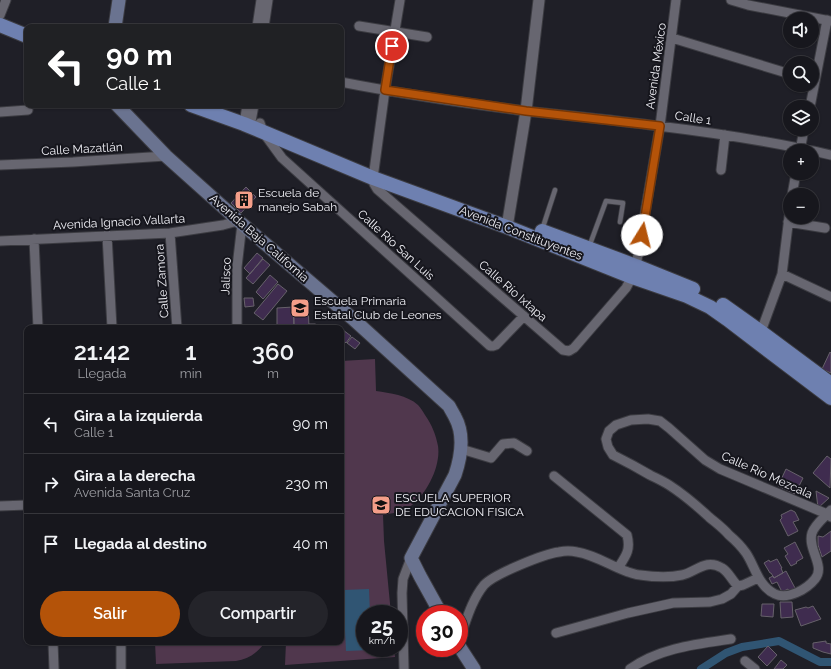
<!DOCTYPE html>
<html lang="es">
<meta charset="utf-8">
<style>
:root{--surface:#17171d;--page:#24242a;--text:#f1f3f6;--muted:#9e9fa4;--line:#36363b;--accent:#b45309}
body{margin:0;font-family:Raleway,sans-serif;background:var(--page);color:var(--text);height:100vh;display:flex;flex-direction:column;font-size:15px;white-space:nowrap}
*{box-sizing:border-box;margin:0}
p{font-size:13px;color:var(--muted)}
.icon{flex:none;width:22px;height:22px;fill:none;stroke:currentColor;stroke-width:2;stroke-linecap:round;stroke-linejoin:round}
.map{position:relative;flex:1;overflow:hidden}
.details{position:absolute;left:24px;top:325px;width:320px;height:320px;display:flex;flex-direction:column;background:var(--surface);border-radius:8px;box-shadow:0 1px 3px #0004,0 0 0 1px var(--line)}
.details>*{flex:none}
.top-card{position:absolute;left:24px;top:24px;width:320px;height:84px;border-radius:8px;box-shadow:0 1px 3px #0004,0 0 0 1px var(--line);background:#202124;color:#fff;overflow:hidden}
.tools{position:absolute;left:783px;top:12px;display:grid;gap:8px}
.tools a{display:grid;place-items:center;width:36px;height:36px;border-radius:50%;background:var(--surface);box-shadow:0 1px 3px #0004,0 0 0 1px var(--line);font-size:20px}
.speed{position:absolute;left:356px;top:605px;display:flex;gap:8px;font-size:20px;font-weight:700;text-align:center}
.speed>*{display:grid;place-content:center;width:52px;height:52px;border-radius:50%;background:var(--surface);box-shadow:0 1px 3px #0004,0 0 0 1px var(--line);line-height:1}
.speed small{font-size:10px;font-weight:400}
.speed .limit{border:6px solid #d22;background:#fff;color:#111}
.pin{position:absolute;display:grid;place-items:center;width:34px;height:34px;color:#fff;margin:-17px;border:2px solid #fff;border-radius:50%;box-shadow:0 1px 4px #0007}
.me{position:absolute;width:44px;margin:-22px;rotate:9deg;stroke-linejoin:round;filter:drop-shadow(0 0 3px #0008)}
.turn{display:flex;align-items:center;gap:14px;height:84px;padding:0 16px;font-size:18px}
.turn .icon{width:52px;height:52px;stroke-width:2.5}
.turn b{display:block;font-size:28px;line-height:34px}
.eta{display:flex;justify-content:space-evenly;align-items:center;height:68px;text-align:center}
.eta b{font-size:24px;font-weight:600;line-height:28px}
.cta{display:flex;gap:8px;margin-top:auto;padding:8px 16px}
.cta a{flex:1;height:46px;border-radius:24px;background:var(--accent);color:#fff;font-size:16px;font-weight:600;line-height:46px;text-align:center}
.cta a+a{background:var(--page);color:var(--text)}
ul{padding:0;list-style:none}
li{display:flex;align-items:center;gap:12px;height:60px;padding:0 16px;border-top:1px solid var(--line)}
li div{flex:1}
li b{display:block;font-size:15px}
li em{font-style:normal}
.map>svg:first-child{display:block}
.green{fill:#50374d}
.water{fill:#305573}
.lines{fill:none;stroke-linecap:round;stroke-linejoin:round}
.canal{stroke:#305573;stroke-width:8}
.building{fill:#3f2c4f;stroke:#66616a}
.service-casing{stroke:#3c3c42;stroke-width:6}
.minor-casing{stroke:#3c3c42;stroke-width:11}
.tertiary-casing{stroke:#3c3c42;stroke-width:13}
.secondary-casing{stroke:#3c3c42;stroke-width:15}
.primary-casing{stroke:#3c3c42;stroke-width:16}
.service{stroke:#676670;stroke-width:4.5}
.minor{stroke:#676670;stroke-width:9}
.tertiary{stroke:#676670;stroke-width:11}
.secondary{stroke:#6a7390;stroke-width:13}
.primary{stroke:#6e80b0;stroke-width:14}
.route-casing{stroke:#753606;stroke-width:10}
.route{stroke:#b45309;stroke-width:7}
.labels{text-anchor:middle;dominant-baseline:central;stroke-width:4;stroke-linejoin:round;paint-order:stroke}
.street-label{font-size:12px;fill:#efeff5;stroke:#16161d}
.poi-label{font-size:12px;fill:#efeff5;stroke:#16161d;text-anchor:start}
</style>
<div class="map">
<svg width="831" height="669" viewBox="0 0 831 669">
<rect width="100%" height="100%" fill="#1f1f27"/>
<path class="green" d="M375,359L376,391C390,393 407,395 418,405C421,408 423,412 425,415C432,425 436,435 438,446C441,466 427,493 412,505C404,512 393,513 383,515L384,541L391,614H365V648H394L395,657L285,665L286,642H341V361Z
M155,642H265C258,653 248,659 236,661L156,664Z"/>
<path class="water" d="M369,589L370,614H365V648H371V650L346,651L343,590Z"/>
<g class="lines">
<path class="canal" d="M701,669L726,653L742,647L779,641L820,662H831"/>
</g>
<path class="building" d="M246,187L256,197L241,213L231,203Z
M257,253L263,258L250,274L244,268Z
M263,259L270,265L253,284L246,278Z
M270,275L278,282L263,299L256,292Z
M278,284L287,291L263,320L254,313Z
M244,298H253L254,306L245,307Z
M294,302H308L309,328H294Z
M293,307L294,328H277V308Z
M309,324H315L324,328H309Z
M343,330L351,336L346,343L341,338V333Z
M352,337L360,343L355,349L347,343Z
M830,352L831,353V373L822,369Z
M827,456L831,459L830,488L813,473Z
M786,469L803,478L795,494L778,486Z
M816,491L829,498L818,508Z
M791,510L795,512L799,520L793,522L798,531L788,536L780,520L782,518L781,515Z
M831,531V551L822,557L818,545V536L823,537Z
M795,542L803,558L796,562L797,563L791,566L785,556L788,554L784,548Z
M777,559L782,568H781L783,573L774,578L771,573H770L764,563L769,560L770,562Z
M786,571L795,588L789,591L788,589L782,592L777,582L772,584L769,578L773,576L774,578Z
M780,602H792L793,617L781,618Z
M762,604H774L773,617L761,616Z
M813,606L821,619L801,626L795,610L806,607L808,608Z
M826,641V643L831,644V654L823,652L813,648V643Z
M768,646L777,655L767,666L758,657Z
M781,660L787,665L783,669H774Z"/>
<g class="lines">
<g class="service-casing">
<path id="service" d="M542,230L555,190
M589,247L606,201L623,203L620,222"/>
</g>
<g class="minor-casing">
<path id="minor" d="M400,0L385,90L373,178L374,184L377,189L563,350L569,351L574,348L626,288L632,277L636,266L660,126L676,0
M731,0L748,5L831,21
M0,15L6,0
M359,26L427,37
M257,27L261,0
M264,27L268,0
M672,38L790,74
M341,82C402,94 464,103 526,111C570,116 614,120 658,126C716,133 774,142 831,155
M810,107L827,20
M0,112L28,110
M260,123L263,132L282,158L490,346H493L496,345L524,316
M244,124L247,105
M250,127L254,105
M800,151L804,129
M0,165L73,162L166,156
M721,170L725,135
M792,195L796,173
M788,222L825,228
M170,233L177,328
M107,235L112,328
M34,239L38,328
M0,241L170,233L223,225L238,221
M782,274L831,297
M237,328V267L242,224
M759,337L782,274L790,209
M461,449L491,458L503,444L514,443L527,451
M554,476L627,535C631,550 626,556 618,568
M0,506L27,505
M831,510C825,517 815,524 812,533C807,549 826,566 815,579C807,589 788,600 775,594C758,586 755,566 746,553C741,546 735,540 729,535C723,528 716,523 709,517C696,505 683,494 669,485C663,481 656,478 650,475C638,468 625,461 613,455L608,447L606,439L609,431L616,425L631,420L648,419L660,421L669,428L705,460L720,469L827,514L831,517
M556,633L628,613L673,603L710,602L722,599L731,594L738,586
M459,640C466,622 471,601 484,585C494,574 544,554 559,552C564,551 572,551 577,552C595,555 611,566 628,572C632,573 636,575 640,575C654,577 668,578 682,575C696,572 706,558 722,568C729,572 732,581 738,586L743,585L758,578
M53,642L54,669
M121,642V669
M745,661L755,669
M404,669L402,593L403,579L411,558
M630,669C659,648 697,644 731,639"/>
</g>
<g class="tertiary-casing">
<path id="tertiary" d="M507,227L526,111L539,0"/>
</g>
<g class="secondary-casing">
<path id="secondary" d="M115,27L119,0
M117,105L166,156L242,224L352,318L449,406C451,410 453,413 455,417C465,435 461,457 455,475L411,558L420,576L441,614
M459,646L474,669"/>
</g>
<g class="primary-casing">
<path id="primary" d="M0,25L27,36
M191,105L244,124L373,178L507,227L632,277L687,296L710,307L727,319L831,398
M542,231L636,266L693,289
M723,305L761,332L831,384"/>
</g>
<use href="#service" class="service"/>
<use href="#minor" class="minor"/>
<use href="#tertiary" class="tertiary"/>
<use href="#secondary" class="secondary"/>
<use href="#primary" class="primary"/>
</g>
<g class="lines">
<g class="route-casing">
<path id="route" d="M392,46L385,90L526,111L660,126L642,235"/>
</g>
<use href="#route" class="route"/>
</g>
<defs>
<g id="building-square" transform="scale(1)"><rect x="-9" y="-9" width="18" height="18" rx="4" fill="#f49e89" stroke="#16161d"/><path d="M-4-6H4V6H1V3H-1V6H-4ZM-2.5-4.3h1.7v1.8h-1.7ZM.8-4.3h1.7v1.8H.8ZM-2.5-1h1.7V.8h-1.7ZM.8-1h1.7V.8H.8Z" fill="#111"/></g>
<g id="school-square" transform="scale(1)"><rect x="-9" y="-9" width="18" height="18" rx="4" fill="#f49e89" stroke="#16161d"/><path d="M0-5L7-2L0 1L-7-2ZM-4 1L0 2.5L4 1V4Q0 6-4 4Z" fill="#111"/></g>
</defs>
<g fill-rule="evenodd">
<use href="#building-square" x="244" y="200"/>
<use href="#school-square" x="300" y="308"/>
<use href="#school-square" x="381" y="505"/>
</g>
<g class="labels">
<g class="street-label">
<text transform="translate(656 66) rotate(-82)">Avenida México</text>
<text transform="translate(693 118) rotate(8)">Calle 1</text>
<text transform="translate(82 149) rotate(-3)">Calle Mazatlán</text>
<text transform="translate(119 222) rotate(-3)">Avenida Ignacio Vallarta</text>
<text transform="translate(521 233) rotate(21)">Avenida Constituyentes</text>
<text transform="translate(259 238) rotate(41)">Avenida Baja California</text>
<text transform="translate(396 245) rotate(42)">Calle Río San Luis</text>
<text transform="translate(226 276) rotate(-88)">Jalisco</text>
<text transform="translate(162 281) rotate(-94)">Calle Zamora</text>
<text transform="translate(513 291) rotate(41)">Calle Río Ixtapa</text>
<text transform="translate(767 475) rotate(24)">Calle Río Mezcala</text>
</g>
<g class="poi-label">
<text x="258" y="193">Escuela de<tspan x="258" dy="14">manejo Sabah</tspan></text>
<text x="314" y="301">Escuela Primaria<tspan x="314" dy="14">Estatal Club de Leones</tspan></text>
<text x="395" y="498">ESCUELA SUPERIOR<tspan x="395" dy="14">DE EDUCACION FISICA</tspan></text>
</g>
</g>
</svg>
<div class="tools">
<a><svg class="icon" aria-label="sound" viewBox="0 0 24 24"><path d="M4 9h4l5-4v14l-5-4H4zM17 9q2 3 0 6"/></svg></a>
<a><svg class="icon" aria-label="search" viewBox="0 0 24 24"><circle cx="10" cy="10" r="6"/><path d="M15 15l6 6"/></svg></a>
<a><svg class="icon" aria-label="layers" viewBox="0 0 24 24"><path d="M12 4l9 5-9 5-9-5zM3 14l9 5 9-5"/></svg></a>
<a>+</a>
<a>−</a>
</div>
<div class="speed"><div>25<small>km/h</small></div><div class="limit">30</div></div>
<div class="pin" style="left:392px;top:46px;background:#d93025"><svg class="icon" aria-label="arrive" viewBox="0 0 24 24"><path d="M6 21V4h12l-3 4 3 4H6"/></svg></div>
<svg class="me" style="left:642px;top:235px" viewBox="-20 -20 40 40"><circle r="19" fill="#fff"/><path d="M0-13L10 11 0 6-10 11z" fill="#b45309"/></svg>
<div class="top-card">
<div class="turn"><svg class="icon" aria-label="left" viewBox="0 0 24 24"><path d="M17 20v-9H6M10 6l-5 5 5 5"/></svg><div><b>90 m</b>Calle 1</div></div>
</div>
<section class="details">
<div class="eta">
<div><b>21:42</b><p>Llegada</p></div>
<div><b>1</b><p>min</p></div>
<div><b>360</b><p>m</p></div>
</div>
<ul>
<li><svg class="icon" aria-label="left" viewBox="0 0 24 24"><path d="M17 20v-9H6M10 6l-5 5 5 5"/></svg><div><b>Gira a la izquierda</b><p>Calle 1</p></div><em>90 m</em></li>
<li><svg class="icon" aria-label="right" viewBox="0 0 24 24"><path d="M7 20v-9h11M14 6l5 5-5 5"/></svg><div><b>Gira a la derecha</b><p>Avenida Santa Cruz</p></div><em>230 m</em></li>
<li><svg class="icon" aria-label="arrive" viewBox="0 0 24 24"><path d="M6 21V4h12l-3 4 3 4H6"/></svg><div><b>Llegada al destino</b></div><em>40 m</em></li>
</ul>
<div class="cta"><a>Salir</a><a>Compartir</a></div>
</section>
</div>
